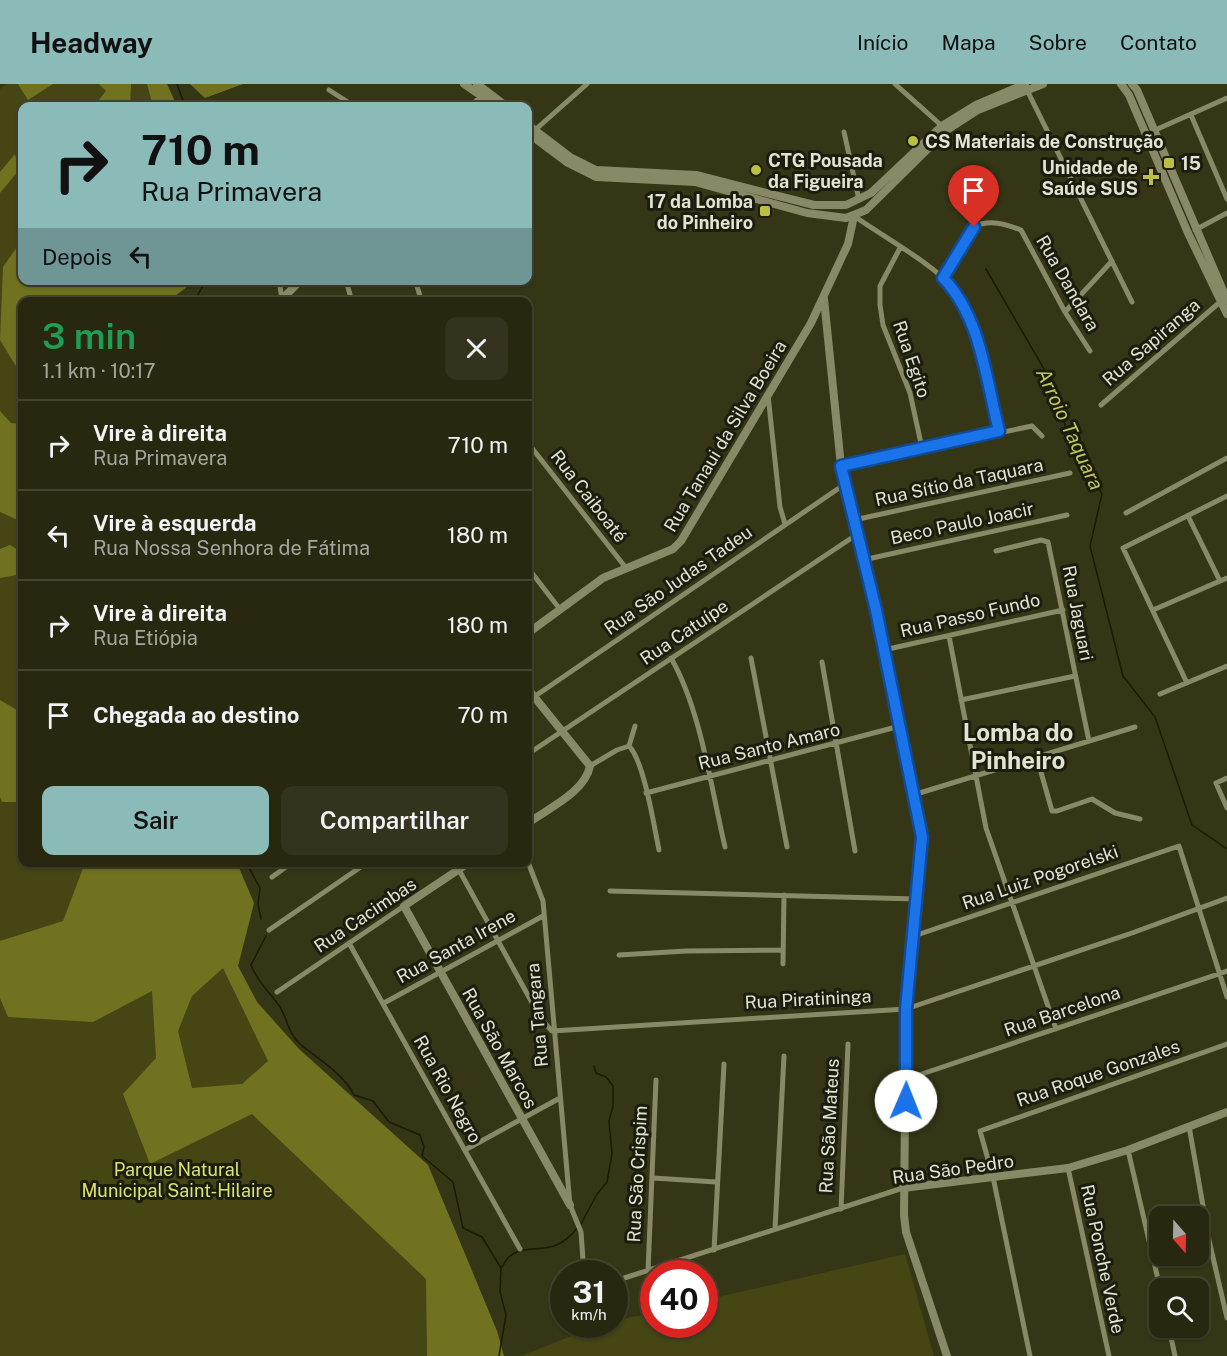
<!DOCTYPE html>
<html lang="pt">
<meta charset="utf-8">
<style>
:root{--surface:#282810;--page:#34341e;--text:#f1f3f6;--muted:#a5a69f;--line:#444430;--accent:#8bbbb9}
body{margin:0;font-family:"Public Sans",sans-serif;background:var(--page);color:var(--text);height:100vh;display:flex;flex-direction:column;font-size:22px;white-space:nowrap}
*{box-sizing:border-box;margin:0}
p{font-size:20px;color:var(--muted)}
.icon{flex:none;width:33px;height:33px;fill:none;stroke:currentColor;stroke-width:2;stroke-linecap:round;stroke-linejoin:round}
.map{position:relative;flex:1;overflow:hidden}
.drawer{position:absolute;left:18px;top:213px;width:514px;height:570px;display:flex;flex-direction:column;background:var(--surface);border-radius:12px;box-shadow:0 2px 4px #0004,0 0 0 2px var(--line)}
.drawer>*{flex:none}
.top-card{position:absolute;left:18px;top:18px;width:514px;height:183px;border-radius:12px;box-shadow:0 2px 4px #0004,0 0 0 2px var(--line);background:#8bbbb9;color:#111;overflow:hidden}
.needle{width:39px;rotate:160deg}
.controls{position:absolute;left:1149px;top:1122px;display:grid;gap:12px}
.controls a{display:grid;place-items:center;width:60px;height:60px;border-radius:12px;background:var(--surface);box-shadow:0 2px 4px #0004,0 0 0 2px var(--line);font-size:30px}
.speed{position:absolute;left:550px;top:1176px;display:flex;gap:12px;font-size:30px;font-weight:700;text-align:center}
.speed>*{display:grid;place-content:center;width:78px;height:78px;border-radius:50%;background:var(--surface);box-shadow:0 2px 4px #0004,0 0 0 2px var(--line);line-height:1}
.speed small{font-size:15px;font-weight:400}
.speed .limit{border:9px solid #d22;background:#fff;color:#111}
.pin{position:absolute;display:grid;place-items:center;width:51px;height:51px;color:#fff;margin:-62px -26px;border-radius:50% 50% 50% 0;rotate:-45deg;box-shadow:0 0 6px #0007}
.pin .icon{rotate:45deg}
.me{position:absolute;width:66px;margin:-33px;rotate:1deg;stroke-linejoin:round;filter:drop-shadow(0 0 4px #0008)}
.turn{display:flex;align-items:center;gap:21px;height:126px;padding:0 24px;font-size:27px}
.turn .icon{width:78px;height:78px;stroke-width:2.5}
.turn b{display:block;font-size:42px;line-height:51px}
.then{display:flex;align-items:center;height:57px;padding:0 24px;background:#0003;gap:12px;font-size:22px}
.round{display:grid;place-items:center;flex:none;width:63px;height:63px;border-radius:12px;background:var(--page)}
.headline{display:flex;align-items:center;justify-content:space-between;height:102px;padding:0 24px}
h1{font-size:36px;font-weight:600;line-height:45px;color:#1e9e55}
.button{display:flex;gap:12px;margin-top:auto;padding:12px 24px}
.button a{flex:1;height:69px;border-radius:12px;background:var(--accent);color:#111;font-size:24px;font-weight:600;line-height:69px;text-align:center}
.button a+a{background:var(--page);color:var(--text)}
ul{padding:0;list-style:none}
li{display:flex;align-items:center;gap:18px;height:90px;padding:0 24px;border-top:2px solid var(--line)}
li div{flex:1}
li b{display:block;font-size:22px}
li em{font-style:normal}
header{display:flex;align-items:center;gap:36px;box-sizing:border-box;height:84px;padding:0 30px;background:var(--accent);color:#111}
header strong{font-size:28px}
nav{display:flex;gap:33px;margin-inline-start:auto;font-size:21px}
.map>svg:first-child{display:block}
.green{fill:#454614}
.forest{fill:#707220;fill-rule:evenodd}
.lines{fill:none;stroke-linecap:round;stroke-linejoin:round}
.stream{stroke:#1a1b03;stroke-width:1.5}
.street{stroke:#888a67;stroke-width:5}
.secondary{stroke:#888a67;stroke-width:8}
.route-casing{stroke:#114b97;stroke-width:15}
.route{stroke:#1a73e8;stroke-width:10}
.poi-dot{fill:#bcbf43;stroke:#1c1d0f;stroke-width:2}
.labels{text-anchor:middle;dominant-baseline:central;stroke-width:6;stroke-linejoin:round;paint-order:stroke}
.poi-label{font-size:18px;font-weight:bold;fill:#e2e3d0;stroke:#1c1d0f;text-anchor:start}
.street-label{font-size:18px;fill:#e2e3d0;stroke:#1c1d0f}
.park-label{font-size:18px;fill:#dde174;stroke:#1c1d0f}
.water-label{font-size:20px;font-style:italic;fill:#c3c65a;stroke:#1c1d0f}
.district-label{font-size:24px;font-weight:bold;fill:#e2e3d0;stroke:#1c1d0f}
</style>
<header>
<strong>Headway</strong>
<nav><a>Início</a><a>Mapa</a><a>Sobre</a><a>Contato</a></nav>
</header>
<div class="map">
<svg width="1227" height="1272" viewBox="0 0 1227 1272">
<rect width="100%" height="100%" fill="#353616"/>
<path class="green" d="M7,0H167L177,22H22V196L195,197L168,217L22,218V778L237,779L254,819L238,882L257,918L299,965L428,1081L497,1247L504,1272H0V5Z
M905,1170L934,1272H521L599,1241L615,1240V1237L654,1228V1240H705V1216Z"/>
<path class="forest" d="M18,0H53L28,16Z
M99,0H131L130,22H94L106,7Z
M147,0H167L177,22H153Z
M190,0H243L205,14Z
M15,70L19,86L0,109V88Z
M17,163L22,172V196L195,197L168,217L22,218V292L0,256L3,183Z
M0,327L11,339L22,340V438L0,428Z
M10,461L22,468V490L0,494V465Z
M0,616L22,629V718H2L0,713Z
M85,779H237L254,819L238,882L257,918L299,965L428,1081L497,1247L504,1272H427L426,1195L252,1030L150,1080L123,1010L156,974L152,907L93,938L8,933L0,914V857L63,837ZM223,884L268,977L242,1000L192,1004L178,947L192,912Z"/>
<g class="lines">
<path class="stream" d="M177,0L185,22
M986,185L1055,304L1066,345L1102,410L1090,462L1123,592L1155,633L1192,741L1227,765
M194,218L206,196
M246,778L260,804L258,820L261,835
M266,852L251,881C257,898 271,909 280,923C288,936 288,949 300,960C318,975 344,990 354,1011L373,1017L389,1038L420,1051L424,1063L422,1072L453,1098L463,1144L482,1153L501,1184L500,1208L506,1231L499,1272
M581,1140L597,1110L607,1098L612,1070L609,1037L613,1022V1002L606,993L596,989L594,982
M502,1183C504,1180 507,1174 510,1172C532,1156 552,1177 578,1143"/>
<path class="street" d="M895,0L942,42
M329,6L354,22
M1027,6L1132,218
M1191,31L1227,115
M535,46L587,0
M1153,47L1227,14
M844,48L859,116
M854,132C884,153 932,179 955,206C979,235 990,310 999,347
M1195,146L1227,129
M900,164L880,202V221L883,241L910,309L922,364
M943,194L974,143C989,135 1006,140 1021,146L1065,228L1090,267
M279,196L282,215
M346,196L352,218
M415,196L422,218
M1065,228L1112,177
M768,311L780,423L785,440
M1101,321L1220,218
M528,359L626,484
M841,382L1032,342L1042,352
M1126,429L1227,374
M1188,432L1220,497
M854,436L1070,389
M996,467L1041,456L1048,458L1089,657
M863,476L1067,431
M528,484L559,524
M1153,526L1227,494
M949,552L986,744L1056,945
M884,566L1063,526
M671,574C701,626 711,704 725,763
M751,574L787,763
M822,578L855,767
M1187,599L1123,464L1227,412
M1160,610L1227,582
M961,616L1075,592
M528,617L845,400
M635,642L629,662C644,677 654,742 659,766
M528,670L856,451
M1037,674L1052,727H1057L1092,715L1115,729L1140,735
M590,682L617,666L629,662
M1227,694L1216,699L1227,724
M646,709L900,642
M913,711L1135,643
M528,778L543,817L570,1121L581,1148L584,1190
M459,786L541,935L552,947L906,925L1132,849L1227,814
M272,793L293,778
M610,807L916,815
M269,846L368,778
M911,853L1179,762L1227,913
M349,859L520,1165
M619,871L686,867L782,866
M783,880L784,811
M277,908L404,822
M384,919L543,832
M907,995L1227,887
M1189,1042L1209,1156L1227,1234
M465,1066L560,1014
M1128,1066L1160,1204
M1068,1084L1109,1272
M653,1094L716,1098
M841,1125L848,960
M775,1145L784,972
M714,1166L724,980
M648,1187L656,996
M615,1197L903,1104
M1169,1244L1175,1272
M1030,1272L993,1093L980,1047L1227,960"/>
<path class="secondary" d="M464,0L496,22
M477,0L506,22
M1121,0L1129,11L1188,149L1227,230
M1132,0L1137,6L1227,216
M473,22L485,10
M528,41L570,73L596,86L696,91L814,121H846L871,109L942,42L976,21L1025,0
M528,49L568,79L596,93L695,98L807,129L846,134L866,126L947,46L978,26L1043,0
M824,215L841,382L876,526L922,753L906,925L904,1131L906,1148L947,1272
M283,218L282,215L301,196
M528,549L603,494L673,465L681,457L811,239L848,160L854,132
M528,605L590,682C585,708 549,724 528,739
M470,778L404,822L570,1121
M903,1104L1068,1084L1128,1066L1227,1028"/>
</g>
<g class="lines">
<g class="route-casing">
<path id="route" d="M906,1017V925L922,753L876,526L841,382L999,347C986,296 981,233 943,194L974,143"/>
</g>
<use href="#route" class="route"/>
</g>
<g class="poi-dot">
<circle cx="913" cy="57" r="6"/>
<rect x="1163" y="73" width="12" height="12" rx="3"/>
<circle cx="756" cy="86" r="6"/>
<path d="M1148 84h6v6h6v6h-6v6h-6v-6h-6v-6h6z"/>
<rect x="759" y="121" width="12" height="12" rx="3"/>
</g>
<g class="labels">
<g class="poi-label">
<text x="925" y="57">CS Materiais de Construção</text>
<text x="768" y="76">CTG Pousada<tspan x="768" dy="21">da Figueira</tspan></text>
<text x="1181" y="79">15</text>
<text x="1138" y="83" text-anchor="end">Unidade de<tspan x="1138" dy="21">Saúde SUS</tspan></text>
<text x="753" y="117" text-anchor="end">17 da Lomba<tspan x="753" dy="21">do Pinheiro</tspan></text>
</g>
<g class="street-label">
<text transform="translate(1068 199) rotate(60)">Rua Dandara</text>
<text transform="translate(1151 258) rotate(-41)">Rua Sapiranga</text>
<text transform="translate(912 275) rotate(71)">Rua Egito</text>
<text transform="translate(725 352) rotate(-59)">Rua Tanaui da Silva Boeira</text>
<text transform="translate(959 398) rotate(-12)">Rua Sítio da Taquara</text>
<text transform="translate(589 412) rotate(52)">Rua Caiboaté</text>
<text transform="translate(962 439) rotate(-12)">Beco Paulo Joacir</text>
<text transform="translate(678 496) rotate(-35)">Rua São Judas Tadeu</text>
<text transform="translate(1078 529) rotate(79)">Rua Jaguari</text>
<text transform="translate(970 531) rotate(-13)">Rua Passo Fundo</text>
<text transform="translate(684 548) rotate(-34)">Rua Catuípe</text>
<text transform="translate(769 662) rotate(-14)">Rua Santo Amaro</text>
<text transform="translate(1040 793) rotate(-19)">Rua Luiz Pogorelski</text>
<text transform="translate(365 831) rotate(-34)">Rua Cacimbas</text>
<text transform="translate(456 862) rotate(-29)">Rua Santa Irene</text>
<text transform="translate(808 915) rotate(-3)">Rua Piratininga</text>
<text transform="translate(1062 927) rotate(-19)">Rua Barcelona</text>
<text transform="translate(537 931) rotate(-95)">Rua Tangara</text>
<text transform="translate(500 964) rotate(61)">Rua São Marcos</text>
<text transform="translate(1098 989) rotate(-19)">Rua Roque Gonzales</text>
<text transform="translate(448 1005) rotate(61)">Rua Rio Negro</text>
<text transform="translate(829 1042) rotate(-87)">Rua São Mateus</text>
<text transform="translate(953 1085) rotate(-8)">Rua São Pedro</text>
<text transform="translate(637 1090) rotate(-87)">Rua São Crispim</text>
<text transform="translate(1103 1175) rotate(78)">Rua Ponche Verde</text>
</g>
<g class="park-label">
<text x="177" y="1085">Parque Natural<tspan x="177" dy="21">Municipal Saint-Hilaire</tspan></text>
</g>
<g class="water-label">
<text transform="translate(1070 345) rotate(65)">Arroio Taquara</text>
</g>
<g class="district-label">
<text x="1018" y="648">Lomba do<tspan x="1018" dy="28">Pinheiro</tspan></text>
</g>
</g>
</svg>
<div class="controls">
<a><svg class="needle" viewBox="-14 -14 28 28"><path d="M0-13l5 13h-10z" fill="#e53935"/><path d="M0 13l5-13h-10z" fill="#a5a69f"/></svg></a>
<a><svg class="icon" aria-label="search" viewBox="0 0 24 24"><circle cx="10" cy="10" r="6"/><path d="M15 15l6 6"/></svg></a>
</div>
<div class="speed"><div>31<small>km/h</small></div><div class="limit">40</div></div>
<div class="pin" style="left:974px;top:143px;background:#d93025"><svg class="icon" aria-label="arrive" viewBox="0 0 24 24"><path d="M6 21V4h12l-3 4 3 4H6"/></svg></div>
<svg class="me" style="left:906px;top:1017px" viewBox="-20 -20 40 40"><circle r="19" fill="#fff"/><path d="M0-13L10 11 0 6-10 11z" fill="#1a73e8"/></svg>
<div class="top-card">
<div class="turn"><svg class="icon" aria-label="right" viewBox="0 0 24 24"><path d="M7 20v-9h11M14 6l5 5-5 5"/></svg><div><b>710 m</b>Rua Primavera</div></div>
<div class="then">Depois<svg class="icon" aria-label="left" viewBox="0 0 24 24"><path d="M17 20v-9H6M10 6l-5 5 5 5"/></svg></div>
</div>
<section class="drawer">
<div class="headline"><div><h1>3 min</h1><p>1.1 km · 10:17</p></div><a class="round"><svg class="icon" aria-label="close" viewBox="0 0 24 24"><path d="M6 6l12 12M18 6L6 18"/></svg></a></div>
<ul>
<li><svg class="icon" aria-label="right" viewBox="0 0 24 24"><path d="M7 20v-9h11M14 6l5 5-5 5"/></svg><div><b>Vire à direita</b><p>Rua Primavera</p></div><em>710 m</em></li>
<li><svg class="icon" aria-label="left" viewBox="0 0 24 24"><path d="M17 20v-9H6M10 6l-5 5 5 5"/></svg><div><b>Vire à esquerda</b><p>Rua Nossa Senhora de Fátima</p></div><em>180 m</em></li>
<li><svg class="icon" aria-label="right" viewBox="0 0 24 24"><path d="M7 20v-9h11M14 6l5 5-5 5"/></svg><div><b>Vire à direita</b><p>Rua Etiópia</p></div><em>180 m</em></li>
<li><svg class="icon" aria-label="arrive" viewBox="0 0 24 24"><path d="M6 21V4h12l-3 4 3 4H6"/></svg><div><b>Chegada ao destino</b></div><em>70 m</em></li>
</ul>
<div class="button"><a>Sair</a><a>Compartilhar</a></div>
</section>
</div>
